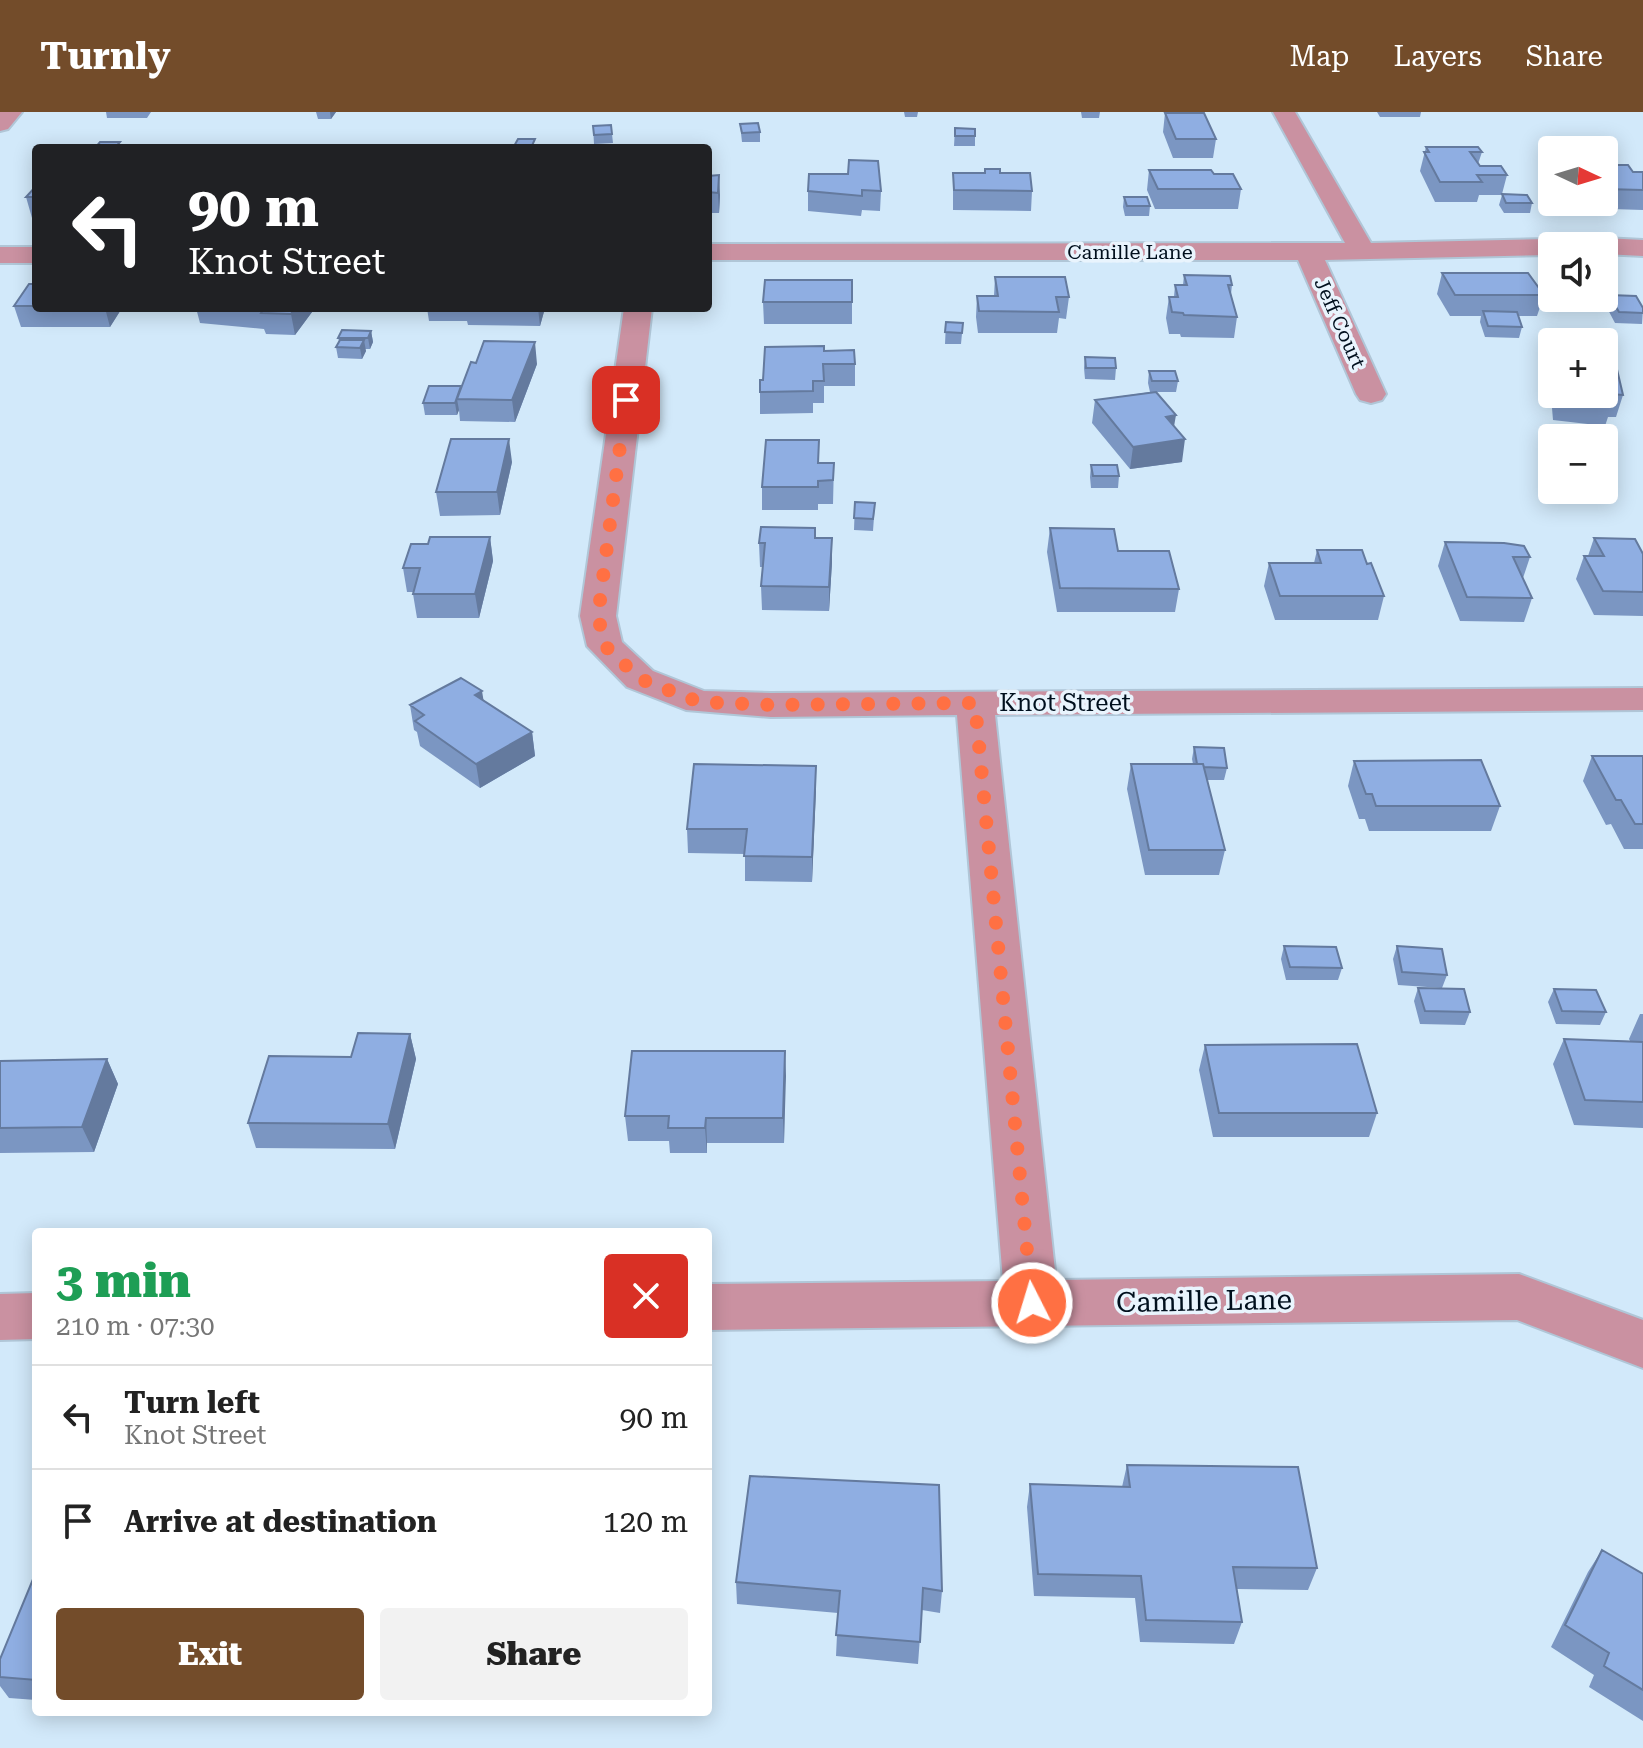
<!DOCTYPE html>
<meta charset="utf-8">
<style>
:root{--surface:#fff;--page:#f2f2f2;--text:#222;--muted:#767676;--line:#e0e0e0;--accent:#734c2a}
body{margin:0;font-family:"Roboto Serif",serif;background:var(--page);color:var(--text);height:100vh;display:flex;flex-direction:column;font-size:30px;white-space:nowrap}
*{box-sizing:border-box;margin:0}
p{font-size:26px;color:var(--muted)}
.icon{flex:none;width:44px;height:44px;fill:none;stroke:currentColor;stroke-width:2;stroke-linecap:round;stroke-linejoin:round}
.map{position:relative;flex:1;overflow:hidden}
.details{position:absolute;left:32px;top:1116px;width:680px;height:488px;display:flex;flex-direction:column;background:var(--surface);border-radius:8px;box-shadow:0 4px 20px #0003}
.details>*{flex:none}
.guide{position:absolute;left:32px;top:32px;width:680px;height:168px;border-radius:8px;box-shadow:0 4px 20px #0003;background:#202124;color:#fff;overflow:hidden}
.needle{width:52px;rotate:94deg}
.buttons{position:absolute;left:1538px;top:24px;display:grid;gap:16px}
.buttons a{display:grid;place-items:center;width:80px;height:80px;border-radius:8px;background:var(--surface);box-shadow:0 4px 20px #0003;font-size:40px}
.pin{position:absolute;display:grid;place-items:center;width:68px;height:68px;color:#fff;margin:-34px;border-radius:16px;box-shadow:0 4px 12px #0006}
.me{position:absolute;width:88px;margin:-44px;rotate:355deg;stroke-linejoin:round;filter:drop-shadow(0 0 6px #0008)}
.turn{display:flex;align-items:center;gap:28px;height:168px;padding:0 24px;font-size:36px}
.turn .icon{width:104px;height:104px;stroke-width:2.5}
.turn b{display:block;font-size:56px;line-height:68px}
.round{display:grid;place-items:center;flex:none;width:84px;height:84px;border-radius:8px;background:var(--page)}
.summary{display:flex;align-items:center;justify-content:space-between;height:136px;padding:0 24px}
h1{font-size:48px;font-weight:800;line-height:60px;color:#1e9e55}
.cta{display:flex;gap:16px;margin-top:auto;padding:16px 24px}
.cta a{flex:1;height:92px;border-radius:8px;background:var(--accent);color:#fff;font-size:32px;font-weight:800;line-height:92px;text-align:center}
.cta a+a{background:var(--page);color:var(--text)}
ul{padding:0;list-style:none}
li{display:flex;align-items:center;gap:24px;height:104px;padding:0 24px;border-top:2px solid var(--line)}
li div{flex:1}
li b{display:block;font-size:30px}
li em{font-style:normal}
header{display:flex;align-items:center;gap:48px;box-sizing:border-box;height:112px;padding:0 40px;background:var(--accent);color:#fff}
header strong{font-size:38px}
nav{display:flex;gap:44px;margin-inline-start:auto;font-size:28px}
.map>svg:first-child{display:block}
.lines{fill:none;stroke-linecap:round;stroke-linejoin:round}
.minor-casing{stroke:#b0c6d7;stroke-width:4}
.minor{fill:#ca91a1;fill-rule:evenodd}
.wall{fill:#7b96c2}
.shaded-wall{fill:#647a9e}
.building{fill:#8faee2;stroke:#647a9e;stroke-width:2}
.route{stroke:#ff7043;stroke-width:14;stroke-dasharray:0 25.2}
.labels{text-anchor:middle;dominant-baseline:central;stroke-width:7;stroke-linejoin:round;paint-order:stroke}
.far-street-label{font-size:20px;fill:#000f1d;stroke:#e9f4fd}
.street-label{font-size:24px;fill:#000f1d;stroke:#e9f4fd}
.near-street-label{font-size:28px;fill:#000f1d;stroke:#e9f4fd}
</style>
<header>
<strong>Turnly</strong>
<nav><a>Map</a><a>Layers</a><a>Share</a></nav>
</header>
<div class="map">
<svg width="1643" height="1636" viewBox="0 0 1643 1636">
<rect width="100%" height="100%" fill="#d2e9fa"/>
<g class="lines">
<g class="minor-casing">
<path id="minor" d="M0,0H22L8,17L0,19Z
M1273,0H1295L1371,131L1552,127L1561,129L1565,134H1552V143L1325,148L1386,282L1382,288L1371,291L1360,288L1356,282L1298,148H708V132L1345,131Z
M1604,126L1643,128V144L1604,142V134H1591L1595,128Z
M0,135H36V151H0Z
M624,196H652L616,504L622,530L653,559L704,579L771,581L1643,576V598L995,603L1056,1168L1519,1162L1643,1208V1256L1517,1208L708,1218V1172L1003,1169L957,603L771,605L686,598L627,575L587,534L580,504Z
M36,1181V1227L0,1228V1182Z"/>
</g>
<use href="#minor" class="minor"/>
</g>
<path class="wall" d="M106,0H151L147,6H107Z
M316,0H336L331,7H318Z
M904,0H918L917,5H905Z
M1081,0H1100L1099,6H1082Z
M1377,0H1421L1420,5H1380Z
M1165,1L1216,27L1213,46H1173L1163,20Z
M740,12L760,20V30H742Z
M611,13L613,31L594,32L593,14Z
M955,16L975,24V34H954Z
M1426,35L1482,40L1478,52L1480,54L1507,63L1502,82L1532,91L1530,101H1504L1499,93L1502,83H1479L1477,90H1435L1420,59Z
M1604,53L1633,60H1643V98L1579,96L1575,90H1604Z
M1149,58L1214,62L1241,77L1238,97H1155L1147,78Z
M953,61H1000L1032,79L1031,99L953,98Z
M708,64L720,83L719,101H708Z
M36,74V105L32,106L26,85Z
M808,79H881L880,99L862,98L861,104L808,99Z
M1124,85L1150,94L1149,104H1125L1123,95Z
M1442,161L1544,183L1537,204H1518L1522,215L1519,226L1485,225L1480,210L1481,204H1450L1437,182Z
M1184,163L1232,173L1231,182L1237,205L1234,226L1181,225L1180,222H1169L1166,206L1169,185H1174L1175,173H1183Z
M995,165L1069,185L1066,207L1059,206L1057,221H978L976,205L977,184H994Z
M852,168V212H764L763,190Z
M36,172V196H122L110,215H21L14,194Z
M1609,183L1643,196L1642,212L1615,211L1606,194Z
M196,196H315L295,223L266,222L264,217L200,211Z
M427,196H545L540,214L468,213L467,209H429Z
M946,210L963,211L961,232H945Z
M371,219L373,230L370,237H365L366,239L362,247L338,246L336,235L339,229L338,226Z
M824,239L855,252V274H824V291H813V301L760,302V268H763Z
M1085,245L1116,256L1115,268L1085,267L1084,256Z
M537,252L515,310L460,309L459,298L457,303H425L423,291Z
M1149,259L1178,269L1176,280H1156L1174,314L1182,350L1130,357L1092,311L1095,288L1150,280L1148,271Z
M1555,282H1604L1623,283L1616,305H1608L1605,314L1553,308L1552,296Z
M512,350L500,403L440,404L436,380Z
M819,351H834L833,392H818V398H762V375Z
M1091,353L1119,364L1118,376H1091L1090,365Z
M855,390L875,391L873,419L854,418Z
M1050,416L1118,439L1179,477L1175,500H1057L1047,440Z
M490,425L493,449L479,506H417L413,482V480H407L403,456L428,432Z
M815,426L832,450L829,499L762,498L761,474L763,455H760L759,431Z
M1594,426L1643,442V504L1594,503L1576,467L1584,444H1588Z
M1445,430L1530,445L1523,466L1532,486L1524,510L1460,509L1438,454Z
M1317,438L1367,452L1384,484L1378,508H1275L1264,474L1269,451H1314Z
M484,589L532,620L535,644L480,676L420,634L417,620L414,618L410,593Z
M1194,635L1227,656L1224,668H1207L1225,738L1219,763H1145L1127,677L1131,652H1193L1192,647Z
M1592,644H1643V737H1624L1611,712L1606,713L1583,669Z
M1354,649L1500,694L1491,719H1369L1365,707H1359L1348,674Z
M816,654L812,770L745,769V742L688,741L687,717Z
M1284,834L1342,856L1338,868H1286L1281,847Z
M1397,834L1447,863L1442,876L1398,873L1393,847Z
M1418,876L1470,900L1465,913L1420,912L1414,889Z
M1554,877L1606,900L1600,913L1556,912L1548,890Z
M1640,902H1643V1016L1574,1013L1553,952L1564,927L1630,929L1629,927Z
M410,922L416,947L395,1037L256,1036L248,1011L351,945Z
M1205,933L1377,1001L1369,1025H1213L1199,958Z
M785,939L784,1031H707V1041H670L669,1029H628L625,1004Z
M107,947L118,972L94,1040L0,1041V949Z
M1127,1353L1317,1456L1308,1478L1237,1477L1242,1510L1234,1532L1140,1530L1135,1486L1034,1484L1027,1395L1030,1372L1122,1375Z
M750,1364L942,1479L940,1501L922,1498L918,1552L836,1544L838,1501L737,1492L736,1470Z
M1602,1438L1643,1462V1609L1589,1575L1594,1563L1551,1535L1588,1460Z
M36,1460V1588L9,1586L0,1574V1547Z"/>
<path class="shaded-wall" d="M330,0H336L331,7Z
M719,63L720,83L719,101L718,81Z
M105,196H122L110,215Z
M295,196H315L295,223L291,202Z
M538,196H545L540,214Z
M371,219L373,230L370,237L368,226Z
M364,228L366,239L362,247L360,236Z
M535,230L537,252L515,310L512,288Z
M461,274L457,287L459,298L457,303L455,291Z
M1176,303L1172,326L1166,305Z
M509,327L512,350L500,403L497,380Z
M1185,327L1182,350L1130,357L1133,335Z
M490,425L493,449L479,506L475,482Z
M832,426V450L829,499V475Z
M482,579L486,603L475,583Z
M532,620L535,644L480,676L476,652Z
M816,654V679L812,770V745Z
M410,922L416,947L395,1037L388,1012Z
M785,939L786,964L784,1031L783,1006Z
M107,947L118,972L94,1040L82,1015Z
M706,1006L707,1031V1041L705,1016Z"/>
<path class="building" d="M1165,1H1204L1216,27H1176Z
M758,11L760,20L742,21L740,12Z
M611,13L612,22L594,23L593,14Z
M955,16L975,17V24H955Z
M518,27H535L531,36H513Z
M100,30H120L115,36H95Z
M1426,35H1478L1482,40H1470L1480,54H1501L1507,63H1477L1482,70H1440L1424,40H1429Z
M849,48L878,49L881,79L862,78V84L808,79L809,62H848Z
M1604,53H1628L1633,60H1643V78L1604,77Z
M985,57H1000V61H1030L1032,79L954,78L953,61H985Z
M1149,58H1211L1214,62H1233L1241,77H1158Z
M719,63L718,81L708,80V64Z
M36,74V85H26Z
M1502,82L1527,83L1532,91H1506Z
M1124,85H1147L1150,94H1127Z
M1442,161H1528L1544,183H1455Z
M1184,163L1230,164L1232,173H1228L1237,205L1184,203L1183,201L1172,200L1169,185H1178L1175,173H1187Z
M995,165H1065L1069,185H1056L1059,200L979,199L977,184H998Z
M765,168H852V190H763Z
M29,172H36V194H14Z
M1609,183L1636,184L1643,196V201L1619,200Z
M264,196H295L291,202L261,201Z
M1483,199L1517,200L1522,215L1488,214Z
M946,210L963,211L962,221L945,220Z
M342,218L371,219L368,226H338Z
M340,228H364L360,236L336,235Z
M484,229L535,230L512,288L457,287L471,250L476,251Z
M824,234V239L854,238L855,252H823L824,269H813V279L760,280V268H763L765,235Z
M1085,245L1115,246L1116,256H1086Z
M1604,248L1615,249L1623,283L1611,282L1613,291L1560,286L1559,282H1604Z
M1149,259H1175L1178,269H1152Z
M429,274H461L455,291H423Z
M1156,280L1176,303L1166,305L1185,327L1133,335L1095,288Z
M451,327H509L497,380H436Z
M766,328H819L818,351H834L833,368L818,369V375H762Z
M1091,353H1117L1119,364H1093Z
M855,390L875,391L873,407L854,406Z
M761,415L815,416V426H832L829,475L761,474L765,431H759Z
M1050,416L1114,417L1118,439H1169L1179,477L1060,476Z
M430,425H490L475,482H413L420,456H403L411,432H428Z
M1594,426L1635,427L1643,442V480L1603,479L1584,444H1604Z
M1445,430L1504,431L1524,434L1530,445H1513L1532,486L1467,485Z
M1317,438H1362L1367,452L1371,451L1384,484H1280L1269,451H1321Z
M461,566L482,579L475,583L532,620L476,652L415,609L424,603L410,593Z
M1194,635L1224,636L1227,656L1204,655L1203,652H1197Z
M1592,644H1643V712H1635L1621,688H1616Z
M1481,648L1500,694H1376L1372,682H1366L1354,649Z
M694,652L816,654L812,745L744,744L747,717H687Z
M1131,652H1203L1225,738H1149Z
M1284,834L1336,835L1342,856L1290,855Z
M1397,834L1442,837L1447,863L1402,860Z
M1418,876L1464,877L1470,900L1425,899Z
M1554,877L1596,878L1606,900L1562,899Z
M358,921L410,922L388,1012L248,1011L269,944L351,945Z
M1564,927L1643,930V990L1585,988Z
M1357,932L1377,1001H1219L1205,933Z
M632,939H785L783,1006H706L705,1016H668L669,1004H625Z
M107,947L82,1015L0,1016V949Z
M1127,1353L1298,1355L1317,1456L1233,1455L1242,1510L1146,1508L1141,1464L1038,1462L1030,1372L1130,1375Z
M750,1364L939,1373L942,1479L923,1476L920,1530L836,1523L840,1479L736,1470Z
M1602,1438L1643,1462V1578L1604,1554L1609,1541L1565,1513Z
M36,1460V1568L0,1565V1547Z"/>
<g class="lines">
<path class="route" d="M626,288L598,504L605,534L640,567L699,590L771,593L975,591L1032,1191"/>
</g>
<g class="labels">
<g class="far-street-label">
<text x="1130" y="140">Camille Lane</text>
<text transform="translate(1340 211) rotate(66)">Jeff Court</text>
</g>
<g class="street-label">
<text x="1065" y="591">Knot Street</text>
</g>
<g class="near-street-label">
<text transform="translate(1204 1189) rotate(-1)">Camille Lane</text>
</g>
</g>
</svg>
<div class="buttons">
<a><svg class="needle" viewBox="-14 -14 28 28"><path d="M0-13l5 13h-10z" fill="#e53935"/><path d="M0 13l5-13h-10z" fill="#767676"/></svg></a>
<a><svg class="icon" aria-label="sound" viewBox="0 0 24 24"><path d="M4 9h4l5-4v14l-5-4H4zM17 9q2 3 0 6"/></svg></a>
<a>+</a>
<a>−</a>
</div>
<div class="pin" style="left:626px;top:288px;background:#d93025"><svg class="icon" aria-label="arrive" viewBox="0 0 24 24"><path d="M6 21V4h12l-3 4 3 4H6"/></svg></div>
<svg class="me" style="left:1032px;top:1191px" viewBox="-20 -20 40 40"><circle r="17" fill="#ff7043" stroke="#fff" stroke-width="3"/><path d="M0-11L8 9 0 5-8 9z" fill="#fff"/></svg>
<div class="guide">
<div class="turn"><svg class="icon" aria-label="left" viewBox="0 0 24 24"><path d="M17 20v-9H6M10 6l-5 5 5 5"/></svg><div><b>90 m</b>Knot Street</div></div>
</div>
<section class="details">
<div class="summary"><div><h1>3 min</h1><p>210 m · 07:30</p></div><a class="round" style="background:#d93025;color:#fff"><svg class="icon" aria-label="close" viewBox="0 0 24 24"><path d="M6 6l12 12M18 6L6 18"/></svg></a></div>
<ul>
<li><svg class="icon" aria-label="left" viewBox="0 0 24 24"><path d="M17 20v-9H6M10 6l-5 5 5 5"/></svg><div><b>Turn left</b><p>Knot Street</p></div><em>90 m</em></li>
<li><svg class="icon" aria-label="arrive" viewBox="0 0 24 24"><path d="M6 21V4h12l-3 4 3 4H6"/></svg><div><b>Arrive at destination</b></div><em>120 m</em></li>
</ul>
<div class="cta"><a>Exit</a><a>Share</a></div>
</section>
</div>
